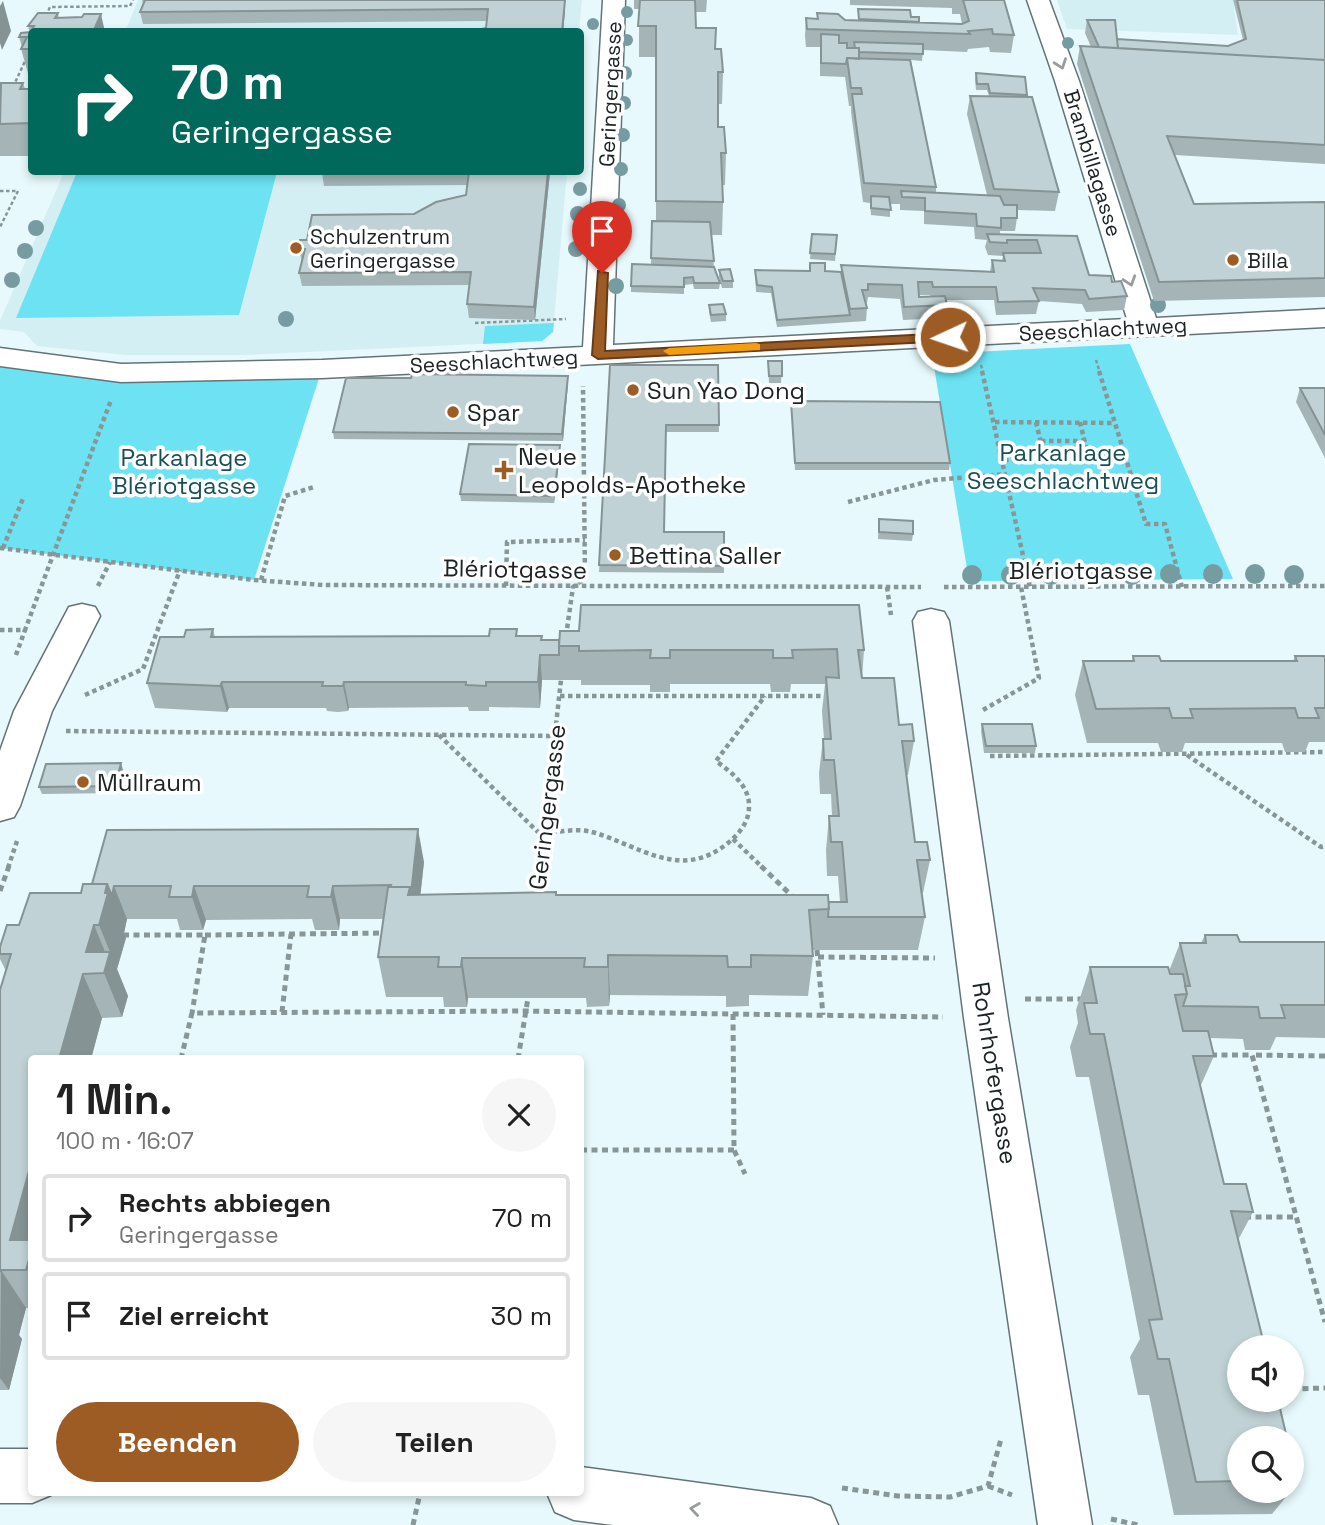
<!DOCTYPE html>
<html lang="de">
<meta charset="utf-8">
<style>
:root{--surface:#fff;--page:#f6f6f6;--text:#222;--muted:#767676;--line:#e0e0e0;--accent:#9c5c24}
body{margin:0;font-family:"Space Grotesk",sans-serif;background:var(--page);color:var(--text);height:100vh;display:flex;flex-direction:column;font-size:26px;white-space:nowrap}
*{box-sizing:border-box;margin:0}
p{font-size:23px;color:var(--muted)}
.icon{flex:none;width:38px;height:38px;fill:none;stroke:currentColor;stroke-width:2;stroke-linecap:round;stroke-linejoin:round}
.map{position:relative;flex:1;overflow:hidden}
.sheet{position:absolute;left:28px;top:1055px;width:556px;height:441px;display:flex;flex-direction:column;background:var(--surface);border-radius:7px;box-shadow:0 4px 10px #0003}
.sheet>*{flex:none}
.hud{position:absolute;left:28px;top:28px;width:556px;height:147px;border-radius:7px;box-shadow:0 4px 10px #0003;background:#00695c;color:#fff;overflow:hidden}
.fabs{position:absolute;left:1227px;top:1335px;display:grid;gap:14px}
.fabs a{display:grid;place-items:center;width:77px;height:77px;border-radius:50%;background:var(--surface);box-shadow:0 4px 10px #0003;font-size:35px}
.pin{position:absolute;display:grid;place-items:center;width:60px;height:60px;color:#fff;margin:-72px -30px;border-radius:50% 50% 50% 0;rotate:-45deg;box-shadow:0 0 7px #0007}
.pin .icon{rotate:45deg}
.me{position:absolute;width:77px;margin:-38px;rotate:267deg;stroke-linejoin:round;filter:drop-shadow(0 0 5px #0008)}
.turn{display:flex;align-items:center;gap:24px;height:147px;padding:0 28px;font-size:32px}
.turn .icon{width:91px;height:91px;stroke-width:2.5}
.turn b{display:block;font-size:49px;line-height:60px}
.round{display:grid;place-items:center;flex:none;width:74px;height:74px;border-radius:37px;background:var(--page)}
.head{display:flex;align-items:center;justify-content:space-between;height:119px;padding:0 28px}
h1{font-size:42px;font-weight:600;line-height:52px}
.cta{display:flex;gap:14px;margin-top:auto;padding:14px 28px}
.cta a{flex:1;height:80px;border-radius:42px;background:var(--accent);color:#fff;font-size:28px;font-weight:600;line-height:80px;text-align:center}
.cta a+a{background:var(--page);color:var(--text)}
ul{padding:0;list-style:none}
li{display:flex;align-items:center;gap:21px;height:88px;margin:0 14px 10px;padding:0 14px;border:4px solid var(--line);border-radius:7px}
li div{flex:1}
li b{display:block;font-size:26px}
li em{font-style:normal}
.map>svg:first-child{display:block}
.built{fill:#d4eff4}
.green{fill:#6ce2f3}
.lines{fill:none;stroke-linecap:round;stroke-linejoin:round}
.minor-casing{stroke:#647376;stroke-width:3}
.path-far2{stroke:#899698;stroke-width:2.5;stroke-dasharray:3.5 2.5;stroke-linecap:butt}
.path-far1{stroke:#899698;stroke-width:4.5;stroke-dasharray:4.5 3.5;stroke-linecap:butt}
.path{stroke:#899698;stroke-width:5;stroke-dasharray:6 4.5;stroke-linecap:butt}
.minor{fill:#fff;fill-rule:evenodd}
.tree{fill:#769ca2}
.wall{fill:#a5b5b7;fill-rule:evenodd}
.shaded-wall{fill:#869395}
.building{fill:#c0d2d5;stroke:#869395;stroke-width:2}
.oneway{stroke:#999c9c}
.route{fill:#9c5c24;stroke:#653c17;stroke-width:2}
.slow{fill:#f59e0b}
.poi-dot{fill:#9c5c24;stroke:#fff;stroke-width:2.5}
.labels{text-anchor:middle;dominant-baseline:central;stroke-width:7;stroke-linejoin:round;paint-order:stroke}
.far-street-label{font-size:21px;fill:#1c2324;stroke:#fff}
.far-poi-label{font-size:21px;fill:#1c2324;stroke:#fff;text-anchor:start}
.poi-label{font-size:24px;fill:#1c2324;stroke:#fff;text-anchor:start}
.park-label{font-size:24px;fill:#195058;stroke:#fff}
.street-label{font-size:24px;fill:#1c2324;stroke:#fff}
</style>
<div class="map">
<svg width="1325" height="1525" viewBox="0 0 1325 1525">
<rect width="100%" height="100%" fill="#e7f9fc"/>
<path class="built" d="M138,0H582L579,31L125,32Z
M1057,0H1233L1238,35L1067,29Z
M64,172H567L553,332L542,341L246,355H125L37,346L24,332L0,329V321Z"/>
<path class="green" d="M77,172H277L239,315L16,318Z
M554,323L553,332L542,341L483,344L485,326Z
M1130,344L1233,579L969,581L932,354Z
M0,357L121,373L322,369L254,580L0,548Z"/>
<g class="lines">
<g class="minor-casing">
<path id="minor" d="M603,0H625L613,345L1127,319L1055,81L1027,0H1049L1079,81L1156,318L1325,309V327L322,378L121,382L0,366V348L121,364L322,360L583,347Z
M82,604L95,607L100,616L52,711L20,806L14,817L0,821V751L14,711L69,607Z
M931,609L944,612L949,621L1008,1018L1092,1525H1038L964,1018L913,621L918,612Z
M0,1449H32V1493L51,1495L32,1503H0Z
M581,1467L811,1498L830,1506L838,1525H613L574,1520L555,1512L547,1493H581Z"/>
</g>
<path class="path-far2" d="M46,16L50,7L130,6L133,0
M13,87L32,46
M0,191H18L0,227
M475,323L566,319
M1096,360L1100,373
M981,365L983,373"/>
<path class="path-far1" d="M982,371L1030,587
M1099,371L1146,524H1165L1182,587
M995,422L1115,423
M1036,422L1045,460
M1080,422L1089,460
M1041,441H1085
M1004,460H1127
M848,502L934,480L1006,474
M0,548L254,580L323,585L921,587
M3,548L24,496
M261,580L285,496L314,487
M98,586L110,562
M506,586L507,542L585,540
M887,587L891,615
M944,587L1325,586
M0,630H25L111,400
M566,636L573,587L585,578L583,386
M16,655L25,630
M85,695L143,669L180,570
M560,696H827
M983,710L1039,678L1021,587
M66,731L555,736
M439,735L543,837
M1187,755L1321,847L1325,846
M990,756L1325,752
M544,833C560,832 577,828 592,832C639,845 680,882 728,843C739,834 749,822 749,807C750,786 731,772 716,761L765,696
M733,839L763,868
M8,868L18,838
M540,868L561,680"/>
<path class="path" d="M761,866L793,897
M0,891L9,866
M536,899L540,866
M123,935H205L192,1013
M205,935L386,933
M817,950L823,1015
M818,957L935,958
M1025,999H1083
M282,1012L291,934
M733,1014L734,1150L745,1174
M1211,1055H1252
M1325,1056L1252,1055L1325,1322
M181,1059L192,1013L523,1011L943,1017
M518,1059L528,998
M581,1150H734
M1245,1217H1296
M1292,1389L1325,1388
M988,1486L1012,1495
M842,1488L898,1496L950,1497L988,1486L1001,1439
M1111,1519L1138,1525
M413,1525L420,1493"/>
<use href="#minor" class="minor"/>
</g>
<g class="tree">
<circle cx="627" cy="12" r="6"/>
<circle cx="593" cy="24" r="6"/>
<circle cx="627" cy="40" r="6"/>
<circle cx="1068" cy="43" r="6"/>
<circle cx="625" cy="73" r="7"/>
<circle cx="624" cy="103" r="7"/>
<circle cx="623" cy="135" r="7"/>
<circle cx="621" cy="169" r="7"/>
<circle cx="580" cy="189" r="7"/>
<circle cx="619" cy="205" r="7"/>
<circle cx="578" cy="214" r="8"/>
<circle cx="36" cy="228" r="8"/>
<circle cx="618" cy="243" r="8"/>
<circle cx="576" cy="249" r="8"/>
<circle cx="25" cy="251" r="8"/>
<circle cx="12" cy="280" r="8"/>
<circle cx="616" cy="286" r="8"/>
<circle cx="1158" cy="305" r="8"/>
<circle cx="286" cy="319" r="8"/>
<circle cx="1170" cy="574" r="10"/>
<circle cx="1213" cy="574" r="10"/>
<circle cx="1255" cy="574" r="10"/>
<circle cx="972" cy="575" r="10"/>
<circle cx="1011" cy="575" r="10"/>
<circle cx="1051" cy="575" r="10"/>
<circle cx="1091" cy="575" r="10"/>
<circle cx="1132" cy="575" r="10"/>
<circle cx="1294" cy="575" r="10"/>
</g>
<path class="wall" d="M142,0H565V11L563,32H469L486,28L487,21L143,24L140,12L143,4Z
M634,0H707L706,12H696V28H716V49L723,72L722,104H718V127L726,153L725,185H722L723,202L722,235H711L714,267L720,283L719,289H694L693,284L684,285V294L631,292V286L651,265L652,221H656V57H639V9H634Z
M850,0H1004L1014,35L1011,53L990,52L989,47L968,49L967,52L923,50L922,61L911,60L936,187V192L987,195L967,114L970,96H989L987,90H976L975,80L976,73L1027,95V97L1059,192L1055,211L1017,210V218L1015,231H1000V234L1077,236L1089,275L1112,282L1127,296L1124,310L1086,312L1082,304L1039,301L1036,314L996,315L994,300H946L947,305L945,318L903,320L900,299L868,297L867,303H866L867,308L866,321L777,327L771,293L756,292L755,270L841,272V265L990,271L992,260H1002L1003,256L988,255L985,247L987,240L975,239L974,227L924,224V211L900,210V204H890V217L871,215L870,203L863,202L851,112V106H849L845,77L820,76V47H806L805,36L806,18L817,19V13L845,20H858V9L911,17L918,22L962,24L960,14H952V8L850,5ZM919,295H930L931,297H919Z
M1233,0H1325V164L1175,155L1194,204L1325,202V297L1154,301L1077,64L1080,46L1091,47L1085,33L1087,20L1117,40L1228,46L1243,40Z
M58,13L59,18L82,17L101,14L32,32V80H30L21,49L22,47L19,37L30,33L28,26Z
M23,83L25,89H32V156H0V85Z
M550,172L535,320L469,318L467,304L470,285L302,286L299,273L302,262L299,249L307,240L414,214L466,195L467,185L324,186L322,173Z
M812,234L837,235L835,261L810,259Z
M719,270L733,281V288H722L719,277Z
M709,305L726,314V321L711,322L709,312Z
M768,361H782L781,383H769Z
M610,365H718L719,432H666L664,532H724V573L599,572Z
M568,383L563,441L334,439L333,432Z
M1300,388H1325V458L1296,402Z
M791,401L950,463L949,470H795Z
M560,445V452L554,503L461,501L460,494Z
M879,519L913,534L912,541L878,539Z
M213,629L215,637L542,636V640L864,650L862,678L914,741L908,775H907L915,842L930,860L923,893H921L925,917L918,950H812L813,956L808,996L749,995V1006L726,1007V996L610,995L609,1006L587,1007L586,998H468L467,1007H444L443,997H386L378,957L383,919H340L339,930H315L312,919L206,920L203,930H180L177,919H127L124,933L126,938L117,969L128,996L122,1017L102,1018L91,1059H32V1309L26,1308L19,1335L22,1339L9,1390H0V990L6,971L0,959V947L19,925L81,893L83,884L424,862L420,895H556L840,902L838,876H827L826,850L829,816H832L831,794H820L819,773L823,739H824L822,711L825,684H791L790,692H771L770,684H670V692H650V685H581V680H542L540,708L489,707V711H469L468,707L349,708L348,711L338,712L327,711L326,708H229L227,712L155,708L147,683L184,637Z
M1133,656L1161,661H1293L1295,656L1325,658V742H1309L1305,752H1285L1282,743H1185L1182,752H1161L1158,743H1087L1075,695L1083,661H1132Z
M982,724L1036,746L1035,753H984L981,731Z
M123,770L117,793L42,794L39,787Z
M1205,935L1240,942H1325V1038L1276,1037L1270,1050H1245L1243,1039L1210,1038L1214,1056L1200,1087L1224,1184L1253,1212L1238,1240L1239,1400H1288L1280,1411L1239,1438V1491H1291L1272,1514L1174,1515L1149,1395H1138L1130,1357L1140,1339L1089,1077H1076L1070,1047L1078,1023L1076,1010L1090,967L1169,971L1180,943H1201Z
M1292,1366L1297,1387L1292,1395Z
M1292,1454L1298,1481L1292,1490Z"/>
<path class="shaded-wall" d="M565,0V11L563,32H562Z
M3,1L11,31L2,50L0,43V6Z
M101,14L105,32H93Z
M548,172H550L535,320L534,307Z
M568,376V383L563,441L562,434Z
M560,445V452L554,503V496Z
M540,655L542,680L540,708L538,682Z
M222,682L229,708L227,712L220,686Z
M344,682L349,708L348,711L343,686Z
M121,763L123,770L117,793L115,786Z
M418,829L424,862L417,927L408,895Z
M107,884L114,886L127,919L124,933L126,938L117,969L99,925Z
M194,886L206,920L203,930L192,897Z
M333,886L340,919L339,930L331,897Z
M94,925L108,959L110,952L128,996L122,1017L104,973L86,952Z
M608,955L610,995L609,1006L608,967Z
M462,958L468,998L467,1007L461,967Z
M83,974L102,1018L91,1059H59Z
M32,1160V1278L10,1240Z
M1,1270L26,1308L19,1335L22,1339L9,1390L0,1378Z"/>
<path class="building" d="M145,0H565L562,32H469L486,28L488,9L140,12Z
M640,0H695L696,28H716L715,49H721L723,72H718V127H724L726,153H721L723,202L656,201V26H638Z
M963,0H1004L1014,35L993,34L992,29L968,31L970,34L807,29L806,18L818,19L817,13L838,14L845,20L962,24L969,21Z
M1237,0H1325V60L1118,48L1117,39L1228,46L1246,39Z
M858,9L910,10L911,17H919V22L859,19Z
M38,13H58L55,18L82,17L84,14H101L93,32H32V49H21L27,37H19L21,33L31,32L34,26H28Z
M1087,20H1115L1118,48L1099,47Z
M821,34L839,35V43H847V48H859V59L847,58L846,64L821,63Z
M854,42L923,44V54L859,52V48H855Z
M1080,46L1325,60V145L1167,136L1194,204L1325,202V278L1159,282Z
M847,58L910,60L936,187L864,183L852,94H862L861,88H851Z
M976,73L1025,77L1027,95L990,93L988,84H977Z
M1,83H23L20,89H32V123L0,124Z
M970,96L1032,97L1059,192L994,189Z
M322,172H548L534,307L467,304L471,272L299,273L305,249H299L300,240H307L312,215L414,214L436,202L466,195L469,172L322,173Z
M901,191L1000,196L1004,205H1017V218H1001V228L977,226L976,214L925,211V198L902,197Z
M871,196L889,197L891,210L871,208Z
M652,221L710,222L714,261L651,258Z
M812,234L837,235L835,254L810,253Z
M987,234L1077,236L1089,275L1111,276L1112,282L1121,281L1127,296L1089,299L1085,290L1033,288L1039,301L998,302L996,287H933L932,282H918L919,297L945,296L947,305L904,307L902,285L868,284V290H862L867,308L850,309L841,265L994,272L992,260L1005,261L1003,253H1041L1037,240H1007V243L990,242Z
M810,263H825V271L841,272L850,315L777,320L772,287L757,285L755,270L810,271Z
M632,264L714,267L720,283H694L693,277L684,278V287L631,286Z
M730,269L733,281H723L719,270Z
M723,304L726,314L711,315L709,305Z
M768,361H782V376H769Z
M610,365H718L719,425H666L664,532H724V566L599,565Z
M412,374L568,376L562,434L333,432L346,378H411Z
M1300,388H1325V435Z
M791,401L940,402L950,463H795Z
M469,444L560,445L554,496L460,494Z
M879,519L913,521V534L879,532Z
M581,605H859L864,650H858L862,678H894L899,725L912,724L914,741H902L915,842H927L930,860H917L925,917H828L829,902H847L842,842H831L829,816H839L834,760H824L823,739H831L826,677L839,678L837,649L792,650L793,658H773V650H670V658H650L651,650L579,651V646H559L560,631H579Z
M213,629L211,637L489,636L490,629H517L516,636H542L541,640H559V655H540L538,682H486V686L466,685V682H344L343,686H322L323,682H222L220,686L147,683L160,637H184L186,630Z
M1133,656H1159L1161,661H1297L1295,656H1324L1325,658V708H1315L1319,718H1298L1295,708L1190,709L1193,718H1172L1169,708L1096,709L1083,661H1134Z
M982,724H1032L1036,746H986Z
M121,763L115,786L39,787L46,764Z
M418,829L411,894L410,887H390L391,885L333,886L331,897H307L309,886H194L192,897H169L171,886H114L112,896L107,884H92L107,830Z
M83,884H107L105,893H108L99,925H94L86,952H110L104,973L83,974L59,1059H32V1160L10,1240H32V1249L26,1270H1L0,1272V990L11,954H0V947L7,925H19L30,893H81Z
M388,887H410L408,895L556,892V895H828L829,909L809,910L813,956L751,955V967H728L727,956L608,955V967H584L585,958H462L461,967H438L439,957H378Z
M1205,935H1237L1240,942H1325V1005H1281L1285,1018H1260L1258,1007L1183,1006L1187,994L1185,986H1190L1180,943H1206Z
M1090,967H1168L1170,974H1183L1187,994L1175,995L1183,1031H1208L1214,1056H1193L1224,1184H1246L1253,1212L1231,1211L1265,1348H1239V1400H1278L1287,1438H1239V1481L1196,1482L1169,1359H1158L1149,1320L1162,1319L1104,1034H1090L1084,1003H1097Z
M1292,1366L1297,1387H1292Z
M1292,1454L1298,1481H1292Z"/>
<defs><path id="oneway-chevron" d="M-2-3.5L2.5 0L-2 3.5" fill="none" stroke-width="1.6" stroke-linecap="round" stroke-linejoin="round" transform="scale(1.75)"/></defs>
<g class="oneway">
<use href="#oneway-chevron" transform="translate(1061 64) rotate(70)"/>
<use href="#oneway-chevron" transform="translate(1130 281) rotate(72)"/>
<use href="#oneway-chevron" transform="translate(695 1509) rotate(-172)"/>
</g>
<path class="route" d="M598,271L608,273L605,351L950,333L956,337L950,341L598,359L592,355Z"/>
<path class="slow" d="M756,343L760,344V350L669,355L663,351L669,348Z"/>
<g class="poi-dot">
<circle cx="296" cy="248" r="7"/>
<circle cx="1233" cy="260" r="7"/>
<circle cx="633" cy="390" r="7"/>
<circle cx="453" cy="412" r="7"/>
<path d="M500.5 459.5h7v7h7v7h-7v7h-7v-7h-7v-7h7z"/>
<circle cx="615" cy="555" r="7"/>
<circle cx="83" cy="782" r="7"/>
</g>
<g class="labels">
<g class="far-street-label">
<text transform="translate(610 94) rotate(-87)">Geringergasse</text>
<text transform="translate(1093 163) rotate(73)">Brambillagasse</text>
<text transform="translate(1103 329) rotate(-3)">Seeschlachtweg</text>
<text transform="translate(494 361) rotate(-3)">Seeschlachtweg</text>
</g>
<g class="far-poi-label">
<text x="310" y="236">Schulzentrum<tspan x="310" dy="24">Geringergasse</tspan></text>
<text x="1247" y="260">Billa</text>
</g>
<g class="poi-label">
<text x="647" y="390">Sun Yao Dong</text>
<text x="467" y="412">Spar</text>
<text x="518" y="456">Neue<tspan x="518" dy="28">Leopolds-Apotheke</tspan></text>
<text x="629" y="555">Bettina Saller</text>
<text x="97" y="782">Müllraum</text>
</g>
<g class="park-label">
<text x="1063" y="452">Parkanlage<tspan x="1063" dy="28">Seeschlachtweg</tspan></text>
<text x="184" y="457">Parkanlage<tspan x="184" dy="28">Blériotgasse</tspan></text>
</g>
<g class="street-label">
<text transform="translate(515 569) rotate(1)">Blériotgasse</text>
<text x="1081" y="570">Blériotgasse</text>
<text transform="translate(547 807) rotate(-83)">Geringergasse</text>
<text transform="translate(995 1073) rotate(81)">Rohrhofergasse</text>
</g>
</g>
</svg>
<div class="fabs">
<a><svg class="icon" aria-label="sound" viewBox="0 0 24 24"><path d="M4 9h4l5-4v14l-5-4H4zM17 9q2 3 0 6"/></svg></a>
<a><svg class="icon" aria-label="search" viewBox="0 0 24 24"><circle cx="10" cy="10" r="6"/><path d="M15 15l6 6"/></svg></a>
</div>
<div class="pin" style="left:602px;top:273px;background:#d93025"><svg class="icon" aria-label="arrive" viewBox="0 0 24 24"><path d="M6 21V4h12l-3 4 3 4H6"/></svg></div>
<svg class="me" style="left:950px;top:337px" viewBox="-20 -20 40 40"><circle r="17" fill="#9c5c24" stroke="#fff" stroke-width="3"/><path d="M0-11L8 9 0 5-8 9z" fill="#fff"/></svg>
<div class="hud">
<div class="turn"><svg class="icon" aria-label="right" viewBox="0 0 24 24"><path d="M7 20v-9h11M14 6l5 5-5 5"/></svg><div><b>70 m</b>Geringergasse</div></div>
</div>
<section class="sheet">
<div class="head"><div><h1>1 Min.</h1><p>100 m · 16:07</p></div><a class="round"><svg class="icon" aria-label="close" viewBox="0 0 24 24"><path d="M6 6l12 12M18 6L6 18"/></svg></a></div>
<ul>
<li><svg class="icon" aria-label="right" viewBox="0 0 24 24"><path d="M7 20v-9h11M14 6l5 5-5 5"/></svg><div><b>Rechts abbiegen</b><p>Geringergasse</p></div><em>70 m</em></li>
<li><svg class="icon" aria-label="arrive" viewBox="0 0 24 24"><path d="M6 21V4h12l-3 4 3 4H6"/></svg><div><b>Ziel erreicht</b></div><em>30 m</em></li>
</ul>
<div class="cta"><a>Beenden</a><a>Teilen</a></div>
</section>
</div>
